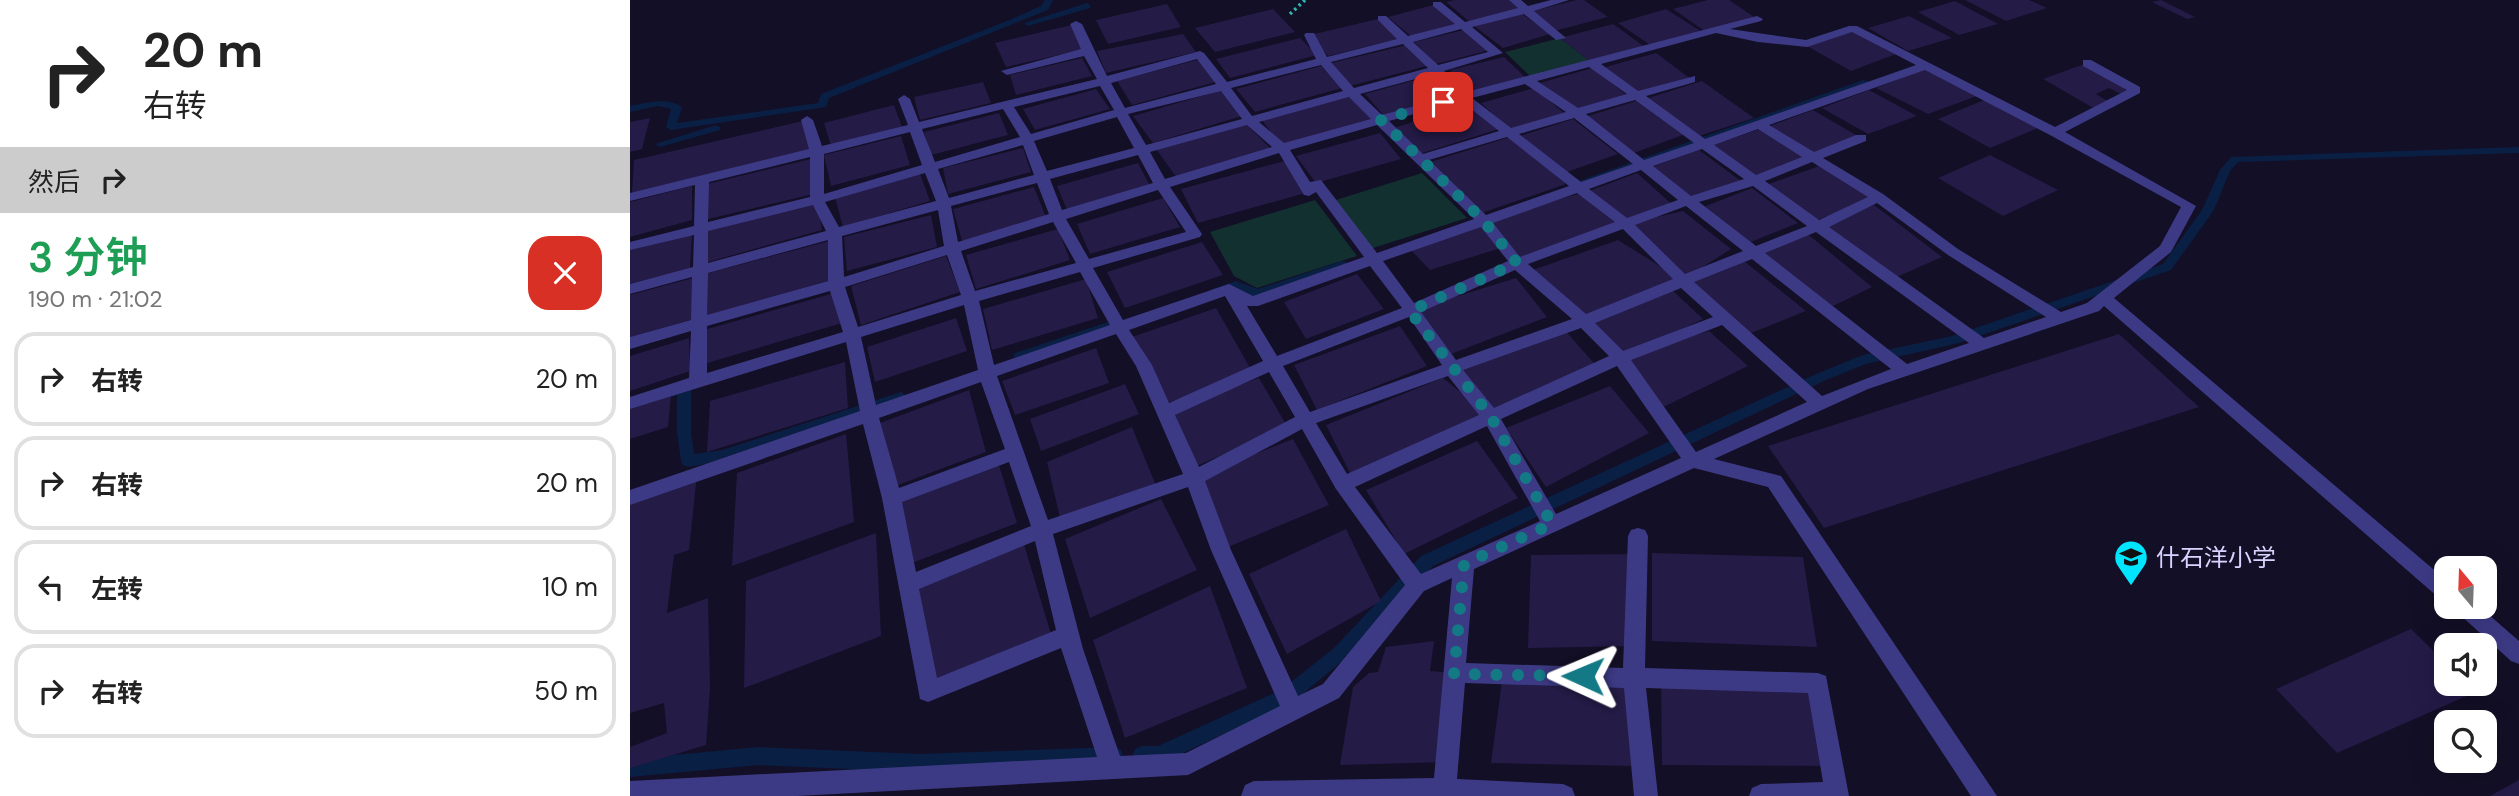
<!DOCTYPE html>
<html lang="zh">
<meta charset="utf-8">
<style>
:root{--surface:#fff;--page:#f6f6f6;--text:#222;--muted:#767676;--line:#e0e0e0}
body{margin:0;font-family:"DM Sans","Noto Sans SC",sans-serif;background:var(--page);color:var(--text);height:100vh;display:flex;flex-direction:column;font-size:26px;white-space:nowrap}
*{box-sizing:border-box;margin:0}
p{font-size:23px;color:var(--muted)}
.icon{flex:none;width:38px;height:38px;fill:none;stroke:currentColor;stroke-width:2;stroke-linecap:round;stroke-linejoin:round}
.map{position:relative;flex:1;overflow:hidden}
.drawer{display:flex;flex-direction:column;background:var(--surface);width:630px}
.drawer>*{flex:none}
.guide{background:#fff;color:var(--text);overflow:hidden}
.needle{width:46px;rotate:341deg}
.controls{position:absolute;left:1804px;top:556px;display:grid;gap:14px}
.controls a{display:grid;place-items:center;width:63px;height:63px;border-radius:14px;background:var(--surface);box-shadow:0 7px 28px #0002;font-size:35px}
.pin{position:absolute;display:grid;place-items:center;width:60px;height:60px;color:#fff;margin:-30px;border-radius:14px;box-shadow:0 4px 10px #0006}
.me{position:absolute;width:77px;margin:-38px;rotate:271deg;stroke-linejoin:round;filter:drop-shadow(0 0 5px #0008)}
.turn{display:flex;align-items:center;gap:24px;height:147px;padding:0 28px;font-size:32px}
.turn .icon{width:91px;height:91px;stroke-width:2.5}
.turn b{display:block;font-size:49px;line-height:60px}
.then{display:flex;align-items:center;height:66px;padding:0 28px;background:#0003;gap:14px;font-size:26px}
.round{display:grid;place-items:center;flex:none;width:74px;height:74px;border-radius:21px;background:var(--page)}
.summary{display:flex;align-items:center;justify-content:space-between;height:119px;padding:0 28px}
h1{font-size:42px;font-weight:600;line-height:52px;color:#1e9e55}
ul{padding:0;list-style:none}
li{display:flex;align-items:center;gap:21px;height:94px;margin:0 14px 10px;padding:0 14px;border:4px solid var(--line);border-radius:21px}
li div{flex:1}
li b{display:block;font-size:26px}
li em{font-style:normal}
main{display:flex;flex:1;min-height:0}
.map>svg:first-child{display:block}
.green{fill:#12302f}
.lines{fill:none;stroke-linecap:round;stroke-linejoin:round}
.stream{fill:#0a1f44;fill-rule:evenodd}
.building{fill:#241b47}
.path{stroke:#2fb8b0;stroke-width:3.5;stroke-dasharray:2.5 3.5;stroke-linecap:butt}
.minor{fill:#3d3a85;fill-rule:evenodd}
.route{stroke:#137a85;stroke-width:12;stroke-dasharray:0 21.6}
.labels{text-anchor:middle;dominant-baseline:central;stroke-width:7;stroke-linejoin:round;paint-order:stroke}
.poi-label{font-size:24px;fill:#d9d4ff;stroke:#130f26;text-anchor:start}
</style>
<main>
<section class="drawer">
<div class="guide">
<div class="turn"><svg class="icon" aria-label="right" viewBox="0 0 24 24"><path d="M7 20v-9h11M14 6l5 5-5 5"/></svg><div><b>20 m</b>右转</div></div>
<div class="then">然后<svg class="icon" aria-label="right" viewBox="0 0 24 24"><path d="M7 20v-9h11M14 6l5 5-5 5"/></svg></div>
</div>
<div class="summary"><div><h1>3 分钟</h1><p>190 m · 21:02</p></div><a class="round" style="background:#d93025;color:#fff"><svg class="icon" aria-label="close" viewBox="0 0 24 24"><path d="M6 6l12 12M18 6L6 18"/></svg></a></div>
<ul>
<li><svg class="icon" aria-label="right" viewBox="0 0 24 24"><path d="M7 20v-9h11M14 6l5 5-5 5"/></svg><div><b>右转</b></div><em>20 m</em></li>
<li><svg class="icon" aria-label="right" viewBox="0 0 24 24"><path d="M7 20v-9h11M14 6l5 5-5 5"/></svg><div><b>右转</b></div><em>20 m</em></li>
<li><svg class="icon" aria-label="left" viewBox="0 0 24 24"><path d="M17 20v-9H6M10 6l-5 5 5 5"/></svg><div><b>左转</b></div><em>10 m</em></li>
<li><svg class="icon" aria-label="right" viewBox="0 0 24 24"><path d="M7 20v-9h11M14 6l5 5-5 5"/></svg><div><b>右转</b></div><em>50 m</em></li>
</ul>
</section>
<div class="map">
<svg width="1889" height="796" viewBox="0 0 1889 796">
<rect width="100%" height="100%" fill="#130f26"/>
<path class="green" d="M930,38L962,63L903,79L875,52Z
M792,173L837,218L740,249L706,200Z
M685,200L727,256L627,288L604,276L580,232Z"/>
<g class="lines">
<path class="stream" d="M415,0H423L418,10L199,98L196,107L41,130L36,127L41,109L28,106L0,112V106C18,102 36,97 52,107L47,123L188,103L191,94L382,19L411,6Z
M457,3L461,6L460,8L398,26L394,23Z
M1233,80L1241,82L953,185H945L943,183Z
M86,125L91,128L90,130L30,147L25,144Z
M1889,147V153L1608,162L1600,171L1584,210L1541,270L1329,343L1236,364L1196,380L803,566L716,658L663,702L529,764H512L505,761L503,755L505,749L512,746H528L651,690L704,648L791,556L1186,374L1233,355L1322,336L1533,264L1572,210L1590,170L1601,157Z
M712,261L716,262L718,265L716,268L627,298L606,289L586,296L580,292L582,289L606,281L628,289Z
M490,318L496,322L495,325L390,361L383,356L385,353Z
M54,383L61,388V432L64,454L92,450L271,392L278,397L276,400L92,461L58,467L53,465L51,461L47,432V395L42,397L35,392L37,389Z
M129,747L290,754L484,747L491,750L493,756L491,762L484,765L290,772L129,765L0,777V759Z"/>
</g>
<path class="building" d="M825,0H879L890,8L840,22L816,2Z
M946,0H954L978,17L924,31L900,12Z
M1078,0H1099L1127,19L1076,32L1043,9Z
M1335,0H1399L1417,8L1376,21Z
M1531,0L1565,17L1557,19L1522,2Z
M1325,1L1368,24L1329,35L1288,12Z
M537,4L551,27L478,44L466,20Z
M807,4L832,24L782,37L758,17Z
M643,9L665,32L585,52L565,28Z
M1036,9L1072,32L1023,47L988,23Z
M891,13L920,34L873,48L844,26Z
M1279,16L1322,38L1278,51L1238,28Z
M752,18L772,38L698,56L680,35Z
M446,24L458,48L376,67L365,43Z
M983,24L1015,47L962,63L930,38Z
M838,29L860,50L806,64L784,42Z
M1225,31L1266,54L1221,71L1177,46Z
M553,34L566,52L476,73L467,51Z
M670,38L687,55L600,78L586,59Z
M777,45L797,66L720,86L701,63Z
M1026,53L1061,79L1006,95L972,68Z
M874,57L899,81L844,95L820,70Z
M452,58L462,76L386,95L380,75Z
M571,59L589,81L502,105L487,81Z
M1457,63L1506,90L1495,96L1479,88L1466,94L1481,103L1467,110L1413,79Z
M691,66L712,88L625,112L606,89Z
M962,68L998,96L945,112L910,83Z
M1295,69L1347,96L1298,114L1246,88Z
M810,73L833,96L756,118L735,94Z
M1072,81L1124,118L1066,137L1015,99Z
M353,82L361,103L290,120L284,97Z
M904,88L934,113L880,130L851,103Z
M466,89L480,109L405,130L393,109Z
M592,90L615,115L523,143L503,116Z
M1239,90L1287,116L1238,134L1192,108Z
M723,96L745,123L652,148L632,120Z
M1359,98L1413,126L1360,148L1308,119Z
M1006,101L1053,135L1001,154L955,117Z
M842,104L869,129L786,155L760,129Z
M264,105L272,127L201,146L194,123Z
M1183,110L1231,138L1187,157L1137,127Z
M369,113L378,135L301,155L294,132Z
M20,118L12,149L0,152V122Z
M943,119L988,154L934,173L890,136Z
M177,120L182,149L2,193L4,160Z
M616,124L641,149L547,178L526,149Z
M1133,128L1181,159L1123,181L1074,148Z
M750,133L771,159L686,183L666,156Z
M271,136L280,165L201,186L194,155Z
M883,136L936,184L843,216L794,164Z
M393,148L401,172L318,194L313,168Z
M1069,150L1115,184L1057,204L1016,169Z
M1360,155L1428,190L1373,216L1308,178Z
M181,159L183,194L70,221L73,185Z
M658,160L679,192L568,223L551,189Z
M508,163L520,186L437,210L427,186Z
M1192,165L1248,197L1181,222L1133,186Z
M289,171L300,201L213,227L204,194Z
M1007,173L1045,207L997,224L887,263L874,247L800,270L778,247L854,221L948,194L996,224L959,191Z
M62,186V220L0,237V202Z
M404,187L416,217L332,241L323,209Z
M1122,188L1168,223L1113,245L1068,209Z
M533,198L550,227L460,254L447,224Z
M187,200L192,230L71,264V231Z
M1244,205L1312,257L1262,279L1189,226Z
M1053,211L1101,249L1052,280L1039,287L1073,319L990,358L903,270L988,240L1052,280L996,224Z
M301,215L307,247L217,271L214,237Z
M428,229L440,260L346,289L336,255Z
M1174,231L1242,287L1195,310L1125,252Z
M62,233L60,268L0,284V248Z
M199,241L200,280L76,316L75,274Z
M572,242L593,275L495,308L477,272Z
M316,256L330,292L231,325L221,286Z
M1109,257L1176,311L1116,335L1052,280Z
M727,274L754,309L676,339L654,302Z
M63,278L64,319L0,337V295Z
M886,278L917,317L816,356L780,311Z
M456,279L468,318L362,350L353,309Z
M208,292L212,323L74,364V330Z
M586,308L623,373L531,405L502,337Z
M326,318L337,351L245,382L237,347Z
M770,326L797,366L687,410L664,365Z
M932,327L970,370L861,417L722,477L696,425L813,378L861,417L824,371Z
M1079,331L1118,366L1027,410L990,358Z
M1489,334L1569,407L1194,528L1138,446Z
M59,338L60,371L0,391V356Z
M466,348L479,383L385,415L372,381Z
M215,362L218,408L77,452L80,401Z
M629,378L657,426L560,469L535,412Z
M495,384L509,414L411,451L400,419Z
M980,386L1019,433L916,487L876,428Z
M339,390L356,452L252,491L242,426Z
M41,395L38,427L0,439V407Z
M502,427L527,488L431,522L417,462Z
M216,434L224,522L102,566L107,473Z
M663,439L699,505L591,550L564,478Z
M847,441L888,498L774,554L736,490Z
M367,459L387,523L274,566L262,498Z
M67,474L59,550L44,555L37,613L78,598L80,688L76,745L0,768V747L37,733L34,703L0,713V498Z
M531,499L567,570L460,618L435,539Z
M716,529L751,601L657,654L619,574Z
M246,533L251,636L114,688L116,581Z
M392,538L421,634L298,692L279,584Z
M1022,553L1173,557L1187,647L1022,641Z
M1004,554L1005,646L898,648L901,555Z
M580,586L617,688L495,738L463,640Z
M1781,629L1816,663V684H1838L1846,692L1707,753L1646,689Z
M804,641L800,671L824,673L816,762L710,765L723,687L739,673L748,672L756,647Z
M873,674L1004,677L1003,766L861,763Z
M1031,680L1188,683L1204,766L1032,765Z
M1889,780V796H1860Z"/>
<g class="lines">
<path class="path" d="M660,14L675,0"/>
<path class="minor" d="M879,0H891L898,6L921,0H939L904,11L936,38L926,40L894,14L842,27L873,53L814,71L836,92L1127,16L1133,19L1131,21L1100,29L1176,40L1219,26H1227L1425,127L1497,90L1453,66V60H1461L1510,87V93L1435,132L1566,206L1541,252L1484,298L1816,580V601L1809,598L1474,306L1469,311L1238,389L1084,459L1151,476L1367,796H1341L1138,487L1064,468L844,569L836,663L993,668L998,536L1001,530L1008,528L1015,530L1018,536L1015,668L1188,673L1196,676L1219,796H1119L1122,788L1131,784L1193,782L1178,693L1016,688L1028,796H1004L994,688L835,683L827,779L933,784L942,788L945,796H611L615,785L624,781L804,778L822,578L794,591L709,698L558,775L167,796H0V781L467,757L431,648L298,702L290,699L252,498L233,424L0,505V490L230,411L216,342L0,409V397L59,378L61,331L0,349V337L61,320L62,277L0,294V284L63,267L64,235L0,250V242L64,226L65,185L0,201V193L179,149L171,120L177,116L183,120L192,146L278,125L268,99L274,95L280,99L289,122L467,79L454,56L377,75L371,71L451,49L440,24L446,21L452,24L477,76L570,51L574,53L597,82L686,59L674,35L676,33H684L697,57L767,39L748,20V16H756L778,36L825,24L803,6V2H811L835,22L888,8ZM831,29L858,52L808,65L783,42ZM1222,32L1286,65L1075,139L1016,96L1065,82V76L1008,91L971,64L1086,33L1128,42L1177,47ZM773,44L798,68L724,88L701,62ZM567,59L586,84L495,108L481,83ZM691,65L713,91L622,116L601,88ZM959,67L997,94L948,108L907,81ZM1295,70L1420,135L1551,207L1530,246L1457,303L1431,312L1328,249L1253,194L1193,158L1236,141V135H1226L1184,152L1139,125ZM804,74L825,95L752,115L730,94ZM895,84L936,112L881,128L842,98ZM470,86L484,110L401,134L384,107ZM591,91L612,119L516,145L498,114ZM719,97L741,119L654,143L629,122ZM1005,100L1064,143L1014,160L956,114ZM831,101L869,131L793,154L759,121ZM373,109L390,137L305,162L292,129ZM487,117L504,148L417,171L404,141ZM944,118L1003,164L951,182L889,134ZM617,125L642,147L535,179L520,152ZM747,125L844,219L747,253L691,180L680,182L660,150ZM1128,129L1172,157L1126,175L1084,145ZM280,132L292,165L194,194V154ZM877,137L939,186L856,215L799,160ZM393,145L404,175L319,198L308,169ZM1072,149L1114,179L1061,196L1023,166ZM649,153L674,195L679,196L686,192L734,257L623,296L599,284L493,320L463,268L570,237L572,234L540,187ZM508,155L523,183L432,210L420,179ZM180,157V197L78,222L79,182ZM1182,162L1238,197L1189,220L1135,181ZM1011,170L1048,200L997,218L959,189ZM295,173L306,201L209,227L195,202ZM407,183L419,214L328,242L321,206ZM1123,186L1177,226L1126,246L1069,202ZM528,190L556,232L459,259L436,219ZM947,193L985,222L890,257L863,223ZM1247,203L1318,255L1416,317L1354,338L1199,227ZM183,205L196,231L78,263V231ZM1056,206L1113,251L1055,274L1005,225ZM308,210L314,246L214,277L212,236ZM423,222L446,263L345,291L331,251ZM851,227L878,261L784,303L753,261ZM993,229L1043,279L956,314L898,264ZM1186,232L1339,343L1277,364L1135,253ZM198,240V281L77,315L78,273ZM317,255L331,295L228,327L215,287ZM1122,259L1261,369L1192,396L1064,282ZM740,266L772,308L647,356L617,306H628ZM885,270L942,319L826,360L791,312ZM450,272L480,325L364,365L349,301ZM1051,288L1083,317L993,351L965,323ZM200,291L213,332L77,373V326ZM595,296L633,361L539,403L522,365L499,330ZM334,305L348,370L246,405L231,337ZM779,317L812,365L680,412L653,366ZM1092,325L1177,402L1066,452L1001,360ZM951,328L979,356L864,408L833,370ZM486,334L506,366L553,474L418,520L367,376ZM987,366L1051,458L926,514L871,419ZM639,372L665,417L569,467L545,415ZM818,376L849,415L717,474L686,423ZM351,382L375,449L269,488L249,418ZM857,426L910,521L791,574L725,487ZM672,429L706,489L775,585L693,684L668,696L601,550L575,481ZM379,462L401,526L286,572L272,502ZM558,487L581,550L650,706L556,753L490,756L453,649L423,534ZM405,541L426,630L307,678L289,589Z
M1825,607H1850L1889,641V664L1881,661L1828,613Z"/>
</g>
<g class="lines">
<path class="route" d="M813,102L751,120L854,221L887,263L780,311L861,417L922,524L834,564L824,674L953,676"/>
</g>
<defs>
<g id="school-pin" transform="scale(1.75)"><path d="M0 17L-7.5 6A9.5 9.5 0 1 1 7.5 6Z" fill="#00e5ff" stroke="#130f26"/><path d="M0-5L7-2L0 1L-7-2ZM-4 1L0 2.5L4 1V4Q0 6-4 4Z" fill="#111"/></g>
</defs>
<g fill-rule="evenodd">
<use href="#school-pin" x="1501" y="557"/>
</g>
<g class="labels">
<g class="poi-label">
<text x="1526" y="557">什石洋小学</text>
</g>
</g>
</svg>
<div class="controls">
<a><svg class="needle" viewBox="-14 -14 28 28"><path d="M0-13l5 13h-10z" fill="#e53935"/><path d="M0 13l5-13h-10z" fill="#767676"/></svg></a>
<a><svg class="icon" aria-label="sound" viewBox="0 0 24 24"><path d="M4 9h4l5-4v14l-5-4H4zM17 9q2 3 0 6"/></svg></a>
<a><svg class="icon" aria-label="search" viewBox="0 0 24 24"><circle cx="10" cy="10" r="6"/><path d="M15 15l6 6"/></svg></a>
</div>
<div class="pin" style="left:813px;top:102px;background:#d93025"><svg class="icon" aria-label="arrive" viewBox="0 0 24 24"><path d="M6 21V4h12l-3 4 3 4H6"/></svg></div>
<svg class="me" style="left:953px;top:676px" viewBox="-20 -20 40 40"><path d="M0-17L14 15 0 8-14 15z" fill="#137a85" stroke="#fff" stroke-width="4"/></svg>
</div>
</main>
